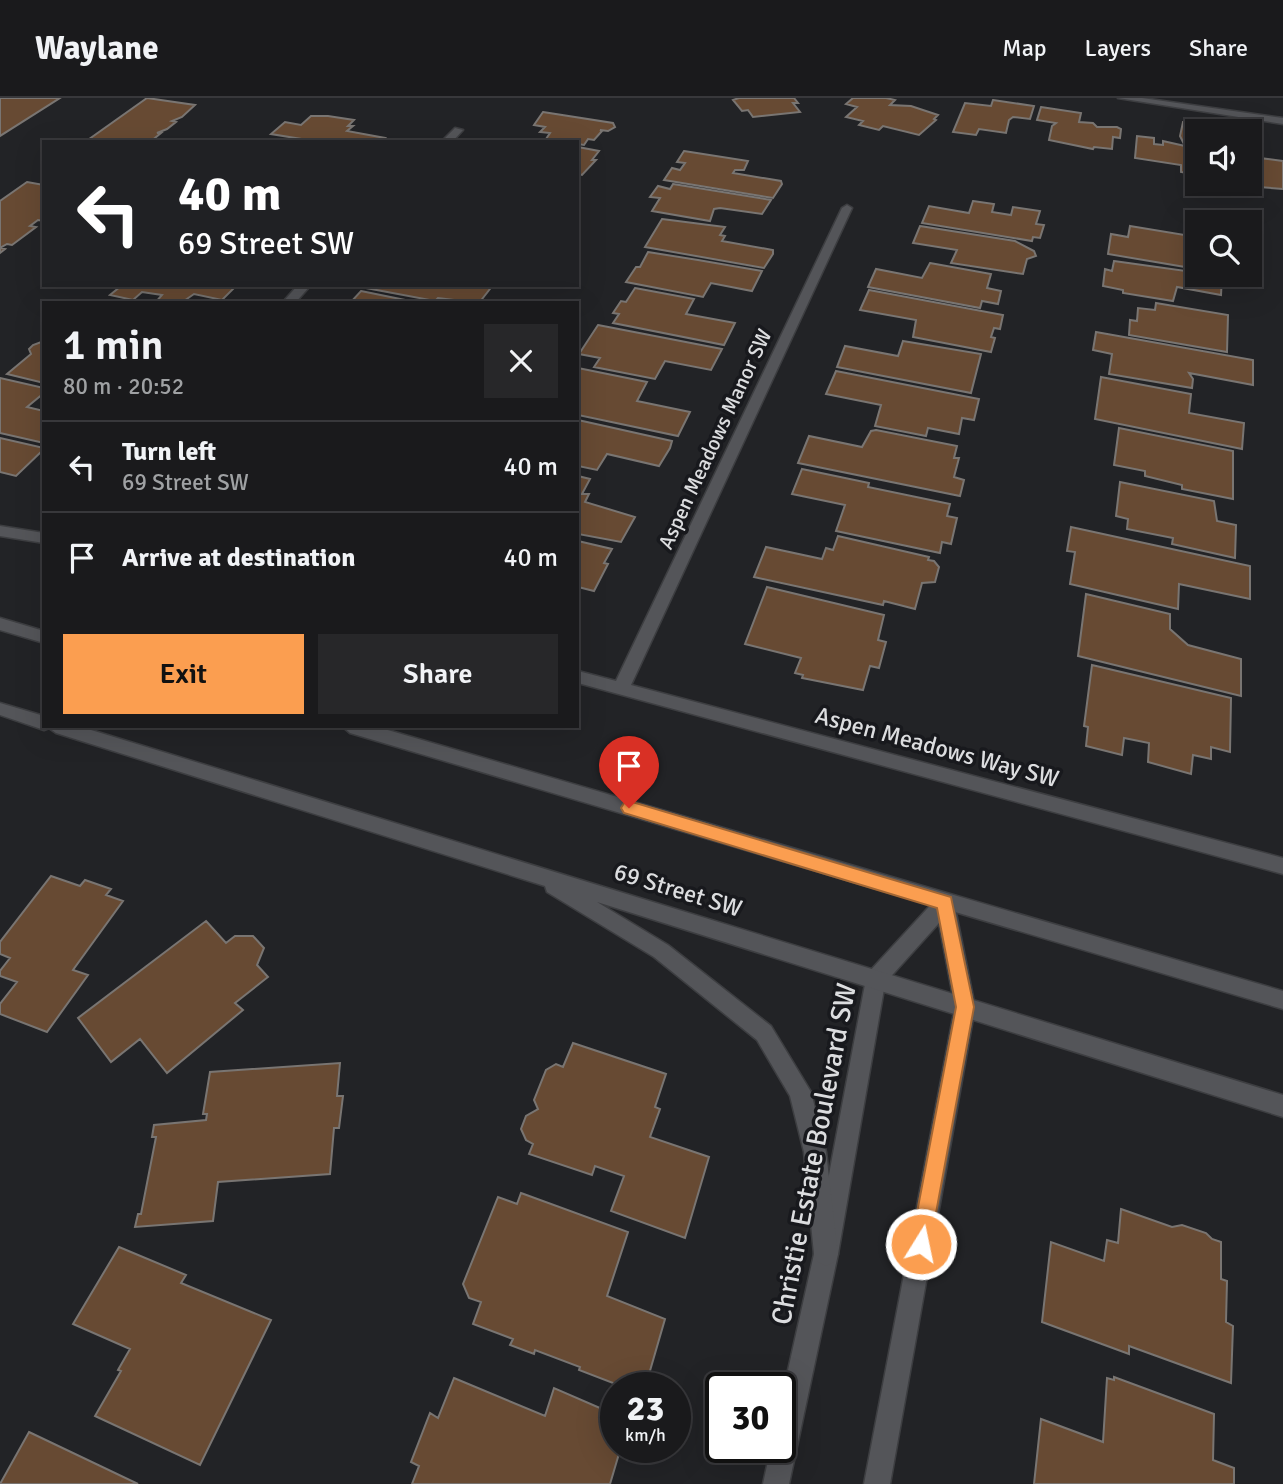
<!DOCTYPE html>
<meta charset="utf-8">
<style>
:root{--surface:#1a1a1c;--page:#272729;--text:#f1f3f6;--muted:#9fa1a3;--line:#38383b;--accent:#fb9e50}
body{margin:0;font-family:Signika,sans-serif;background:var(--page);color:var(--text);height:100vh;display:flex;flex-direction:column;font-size:26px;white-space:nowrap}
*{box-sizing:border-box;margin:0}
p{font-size:23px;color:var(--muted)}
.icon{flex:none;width:38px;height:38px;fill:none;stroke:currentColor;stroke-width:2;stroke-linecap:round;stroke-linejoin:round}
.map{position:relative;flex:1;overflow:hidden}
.details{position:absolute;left:42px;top:203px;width:537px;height:427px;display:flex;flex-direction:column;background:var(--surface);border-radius:0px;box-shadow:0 7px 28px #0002,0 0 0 2px var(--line)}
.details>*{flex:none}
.top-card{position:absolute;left:42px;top:42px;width:537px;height:147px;border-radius:0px;box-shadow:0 7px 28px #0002,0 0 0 2px var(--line);background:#202124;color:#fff;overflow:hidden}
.tools{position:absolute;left:1185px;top:21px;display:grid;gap:14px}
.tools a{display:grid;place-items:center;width:77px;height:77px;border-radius:0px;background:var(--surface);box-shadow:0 7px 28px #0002,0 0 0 2px var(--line);font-size:35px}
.speed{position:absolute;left:600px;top:1274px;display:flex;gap:14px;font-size:35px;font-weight:700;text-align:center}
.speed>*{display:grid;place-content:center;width:91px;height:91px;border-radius:50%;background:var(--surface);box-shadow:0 7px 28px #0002,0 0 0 2px var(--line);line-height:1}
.speed small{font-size:18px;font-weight:400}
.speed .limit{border:4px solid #111;border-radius:10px;background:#fff;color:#111}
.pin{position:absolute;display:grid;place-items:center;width:60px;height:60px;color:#fff;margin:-72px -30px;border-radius:50% 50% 50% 0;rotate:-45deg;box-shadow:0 0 7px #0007}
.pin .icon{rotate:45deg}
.me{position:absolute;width:77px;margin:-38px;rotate:10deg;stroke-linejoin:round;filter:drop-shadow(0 0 5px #0008)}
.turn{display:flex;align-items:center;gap:24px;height:147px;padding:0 21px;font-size:32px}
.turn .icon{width:91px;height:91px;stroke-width:2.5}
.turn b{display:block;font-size:49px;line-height:60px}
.round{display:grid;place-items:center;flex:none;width:74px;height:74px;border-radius:0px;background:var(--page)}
.headline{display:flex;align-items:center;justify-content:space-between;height:119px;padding:0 21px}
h1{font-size:42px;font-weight:600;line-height:52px}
.action{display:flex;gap:14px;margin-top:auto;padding:14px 21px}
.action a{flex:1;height:80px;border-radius:0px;background:var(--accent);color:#111;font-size:28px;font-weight:600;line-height:80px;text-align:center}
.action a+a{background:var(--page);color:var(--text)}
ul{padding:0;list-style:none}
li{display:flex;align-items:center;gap:21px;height:91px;padding:0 21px;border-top:2px solid var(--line)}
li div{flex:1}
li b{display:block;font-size:26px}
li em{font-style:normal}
header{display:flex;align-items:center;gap:42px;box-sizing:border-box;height:98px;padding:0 35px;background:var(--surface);border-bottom:2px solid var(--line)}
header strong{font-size:33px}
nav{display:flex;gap:38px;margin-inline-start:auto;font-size:24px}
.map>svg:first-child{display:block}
.building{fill:#674a33;stroke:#797572;stroke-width:2}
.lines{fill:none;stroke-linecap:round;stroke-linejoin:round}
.street-casing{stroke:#3d3e41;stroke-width:3}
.secondary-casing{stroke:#3d3e41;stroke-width:3}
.street{fill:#545559;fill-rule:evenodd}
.secondary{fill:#545559;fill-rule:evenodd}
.route{fill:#fb9e50;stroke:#a36734;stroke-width:2}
.labels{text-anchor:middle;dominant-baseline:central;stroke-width:7;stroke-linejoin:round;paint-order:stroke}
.far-street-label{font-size:21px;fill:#dcdddf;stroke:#18191d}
.street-label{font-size:24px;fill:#dcdddf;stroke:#18191d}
.near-street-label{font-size:28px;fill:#dcdddf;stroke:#18191d}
</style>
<header>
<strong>Waylane</strong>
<nav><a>Map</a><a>Layers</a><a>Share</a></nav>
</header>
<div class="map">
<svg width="1283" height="1386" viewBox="0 0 1283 1386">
<rect width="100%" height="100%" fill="#222326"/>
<path class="building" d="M0,0H60L0,38Z
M147,0L195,7L182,19L172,23L176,24L167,31L157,35H161L150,44H85Z
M739,0H794L798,5H793L800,14L753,19L748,12L742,13L733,2Z
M853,0H886L895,2L890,7L911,8L938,17L934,21L936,22L919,37L883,28L879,32L859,27L863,23L846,19L857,9L846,6Z
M993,2L1034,8L1030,21L1013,19L1009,22L1006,35L979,31L976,37L953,34L965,5L991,8Z
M1041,9L1081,15L1079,24L1093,25L1097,29H1117L1121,31L1120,40L1113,39L1112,51L1094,49L1093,51L1049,42L1052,28L1056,25L1037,22Z
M543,14L613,25L615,29L608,33L600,32L602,33L594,42L588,41L584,47L546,41L550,35L540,34L545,29L534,27Z
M311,18H328L354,22L348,28H353L347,33L385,40L382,43H384L320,44L271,36L285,24L301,27Z
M1183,24L1216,28V33H1197V77L1181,74V67L1135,60L1137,38L1154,40V46L1163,47V43L1185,48L1180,38Z
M1250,39L1260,41V60L1283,63V91L1233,87L1250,86Z
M578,49L599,53L592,62H596L582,77L578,76Z
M684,53L748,63L744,72H735L733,75L781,83L782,86L773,100L664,82L672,70L680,72L685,65L677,64Z
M27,84L44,87V123L38,122L30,128L36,129L12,147L7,146L0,150L5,151L0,155V103Z
M673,86L771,102L762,116L720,110L714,111L710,123L652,113L660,100L650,99L658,88L670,91Z
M973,103L994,106L992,114L1011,117L1013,109L1040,113L1036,126L1044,127L1040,140L1033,139L1032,143L922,125L929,108L969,115Z
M662,121L725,129L720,137L725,138L722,143L773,152V156L764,170L645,149Z
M920,128L1015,143L1034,153L1036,158L1027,161L1023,176L951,165L957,152L913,145Z
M1130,128L1197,139V171L1108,156L1111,136L1128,139Z
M648,154L698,162L762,173L752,193L711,185L703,199L626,184L636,169H640Z
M1114,163L1222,178L1221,197L1177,189L1173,203L1123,195V192L1103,188L1105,171L1112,173Z
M930,165L991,176L987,190L1001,193L998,206L982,203L980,210L868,189L876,171L922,180Z
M116,187H237L222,202L194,196L181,205H155L162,197L142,194L133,202L110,197L121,188Z
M368,187H493L479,205L438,200L435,203L366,190Z
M635,190L694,201L686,216L735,225L724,247L613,225L619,216L613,215L621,203L626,204Z
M869,192L1003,217L1000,231L994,230L991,239L995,240L991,254L913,239L916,222L860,212Z
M361,193L420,205H350Z
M1156,205L1228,217L1227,254L1129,237L1130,222L1137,223L1138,210L1155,212Z
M598,227L722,251L711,272L665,263L655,281L594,269L600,260L579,256Z
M1096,234L1253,262V287L1189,275L1193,281L1192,290L1109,276L1112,256L1093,252Z
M44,243V285L7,276L31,256L29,251L33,247Z
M903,243L981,256L971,295L837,269L845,248L898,258Z
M578,270L647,284L637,303L690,314L678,338L578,317Z
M836,273L979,301L974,322L962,320L959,336L928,330L926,338L875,328L881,307L826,296Z
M1101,279L1191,296L1189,315L1244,325L1242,351L1095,321Z
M0,280L44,290V295L27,309L44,313V345L0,335Z
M578,322L672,343L670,350L659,368L607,356L597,372L578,368Z
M1119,330L1233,353V401L1182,391V387L1145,378V373L1114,367Z
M876,332L957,348L954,360H959L954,379L964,382L960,398L798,365L809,338L862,349L871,333Z
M0,340L44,350V351L16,378L0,374Z
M802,371L869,385L868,389L950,406L947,418L957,420L951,446L942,444L940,455L836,433L845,407L792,396Z
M578,378L590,381L582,396H589L585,404L635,419L621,444L578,436Z
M1120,384L1214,403L1217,423L1236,427L1235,460L1172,446L1173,440L1127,431L1128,421L1116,418Z
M1071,429L1250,468V501L1179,486L1178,511L1070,486L1075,454L1067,453Z
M838,438L929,459L928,462L934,463L939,469L935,484L922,485L915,511L884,503L883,507L754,479L766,449L822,461L826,450L833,452Z
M578,443L612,451L604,465L608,466L594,493L578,489Z
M767,489L884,517L878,542L886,544L879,570L870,568L863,592L802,580L803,577L795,575L801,560L745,546Z
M1086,496L1170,516V531L1188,547L1241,561V598L1078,558Z
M1092,567L1231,600L1230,654L1211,649V661L1193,657L1191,676L1148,664L1149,645L1124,640L1122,657L1086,648L1088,629L1084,628Z
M51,778L80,788L85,782L111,791L106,797L123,803L73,872L88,877L47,934L0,916V906L17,884L0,878V873L10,860L0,856V844Z
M206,823L226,845L235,838H253L264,850L257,867L268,879L235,905L243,912L167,975L140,941L111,964L78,920Z
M573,945L666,976L655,1009L660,1011L650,1039L709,1059L685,1140L611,1113L624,1078L595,1068L592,1077L529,1056L533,1046L526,1042L521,1031L526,1018L538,1011L534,1002L546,972L556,966L563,969Z
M340,965L337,998H343L339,1030H334L330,1076L218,1084L213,1123L135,1129L138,1116H141L156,1039H152L154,1027L206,1022L207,1016H203L210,974Z
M521,1095L628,1134L607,1198L665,1221L645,1290H626L579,1272L580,1269L535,1252L534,1256L510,1247L513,1241L473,1226L481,1204L469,1200L463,1186L498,1099L517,1106Z
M1121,1111L1172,1129L1182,1127L1206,1135L1212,1141L1221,1144V1181L1227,1183L1226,1224L1233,1228L1231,1285L1129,1248V1256L1042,1224L1051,1144L1104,1163L1107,1142L1118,1145Z
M119,1149L186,1177L181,1185L271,1222L200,1367L95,1318L121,1273L118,1272L130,1251L73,1226Z
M1114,1279L1214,1316L1213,1362L1234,1370V1386H1034L1041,1321L1103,1344L1107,1280L1114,1282Z
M454,1280L545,1318L554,1290L616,1317V1349H621L610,1386H412L419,1368L411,1364L430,1315L438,1320Z
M29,1334L138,1386H0Z"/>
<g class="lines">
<g class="street-casing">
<path id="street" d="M1118,0H1142L1283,20V26Z
M455,30L463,32L452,44H441Z
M847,107L852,110L631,587L1283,760V776L578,585V573L616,583L842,110Z
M298,187H311L295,205H282Z
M0,428L44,435V445L0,438Z
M945,797L952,799L954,805L975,909L890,1386H864L955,909L939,825L885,885L838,1156L789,1386H763L771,1349H780V1308L814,1156L866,881L869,874L938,799Z"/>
</g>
<g class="secondary-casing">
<path id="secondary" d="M0,520L44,533V545L0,532Z
M0,605L44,618V628H78L1283,997V1019L597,804L668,847L771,928L811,994L826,1054L838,1156L834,1164L826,1168L818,1164L814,1156L804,1054L790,998L757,942L654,859L547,794L545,788L56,635L49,630L44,632L0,617Z
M342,628H374L1283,893V911L350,635Z"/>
</g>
<use href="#street" class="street"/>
<use href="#secondary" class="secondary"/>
</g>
<path class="route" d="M629,703L951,799L974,909L929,1153L921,1156L914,1153L911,1146L956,909L937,810L624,715L621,710L624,705Z"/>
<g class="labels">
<g class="far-street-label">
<text transform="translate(715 341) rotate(-65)">Aspen Meadows Manor SW</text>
</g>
<g class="street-label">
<text transform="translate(937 649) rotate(15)">Aspen Meadows Way SW</text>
<text transform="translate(678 792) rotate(17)">69 Street SW</text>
</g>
<g class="near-street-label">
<text transform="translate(814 1056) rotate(-79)">Christie Estate Boulevard SW</text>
</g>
</g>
</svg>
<div class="tools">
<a><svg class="icon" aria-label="sound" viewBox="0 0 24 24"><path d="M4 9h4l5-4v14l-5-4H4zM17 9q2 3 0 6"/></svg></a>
<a><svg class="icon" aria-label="search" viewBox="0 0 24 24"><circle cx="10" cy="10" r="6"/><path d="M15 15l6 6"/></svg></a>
</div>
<div class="speed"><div>23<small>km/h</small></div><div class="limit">30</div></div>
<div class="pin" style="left:629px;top:710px;background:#d93025"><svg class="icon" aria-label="arrive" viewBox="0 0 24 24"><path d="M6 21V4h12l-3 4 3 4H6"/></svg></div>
<svg class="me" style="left:921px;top:1146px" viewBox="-20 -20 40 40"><circle r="17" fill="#fb9e50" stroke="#fff" stroke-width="3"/><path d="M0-11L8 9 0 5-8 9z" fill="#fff"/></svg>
<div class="top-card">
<div class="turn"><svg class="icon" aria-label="left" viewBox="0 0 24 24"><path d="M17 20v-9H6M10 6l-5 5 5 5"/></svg><div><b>40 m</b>69 Street SW</div></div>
</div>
<section class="details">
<div class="headline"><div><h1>1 min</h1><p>80 m · 20:52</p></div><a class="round"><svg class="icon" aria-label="close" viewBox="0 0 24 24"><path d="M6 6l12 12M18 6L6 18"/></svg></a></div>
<ul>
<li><svg class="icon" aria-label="left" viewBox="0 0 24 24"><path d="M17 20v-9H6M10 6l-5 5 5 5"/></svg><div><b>Turn left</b><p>69 Street SW</p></div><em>40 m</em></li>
<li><svg class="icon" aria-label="arrive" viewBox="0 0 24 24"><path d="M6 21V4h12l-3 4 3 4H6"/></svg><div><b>Arrive at destination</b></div><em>40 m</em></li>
</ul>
<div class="action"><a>Exit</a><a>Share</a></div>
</section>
</div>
